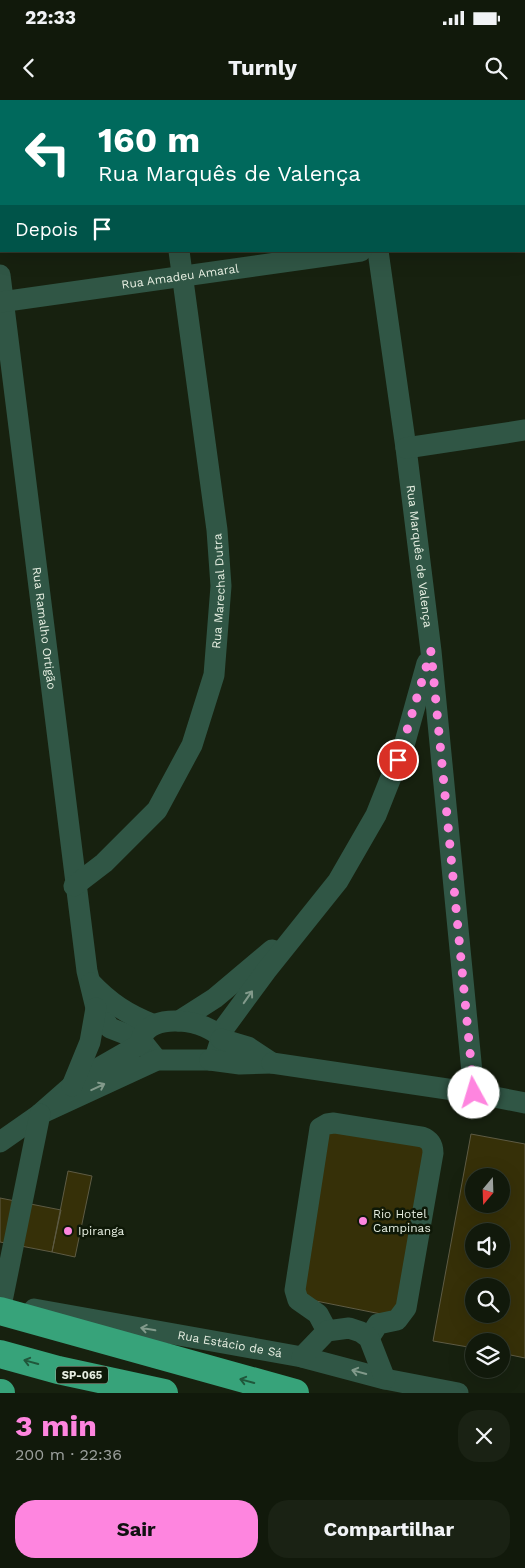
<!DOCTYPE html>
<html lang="pt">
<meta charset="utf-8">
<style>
:root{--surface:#11190b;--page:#1a2214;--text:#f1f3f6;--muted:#9ca09d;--line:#30382c;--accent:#fe85df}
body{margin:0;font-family:"Work Sans",sans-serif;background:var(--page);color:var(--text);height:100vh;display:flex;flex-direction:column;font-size:19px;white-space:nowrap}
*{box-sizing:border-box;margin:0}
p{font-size:16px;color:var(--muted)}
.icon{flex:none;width:28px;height:28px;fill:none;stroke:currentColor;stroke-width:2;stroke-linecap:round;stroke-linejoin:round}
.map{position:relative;height:1293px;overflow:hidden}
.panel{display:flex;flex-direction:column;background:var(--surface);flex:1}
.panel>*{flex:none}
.top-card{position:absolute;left:0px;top:0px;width:525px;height:152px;box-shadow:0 5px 20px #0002,0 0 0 1px var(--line);background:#00695c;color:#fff;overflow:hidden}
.needle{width:32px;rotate:199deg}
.buttons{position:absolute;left:465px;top:1068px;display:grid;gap:10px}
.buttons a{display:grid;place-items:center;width:45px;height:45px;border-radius:50%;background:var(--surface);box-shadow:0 5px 20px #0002,0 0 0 1px var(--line);font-size:25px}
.pin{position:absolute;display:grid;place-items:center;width:42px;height:42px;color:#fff;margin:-21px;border:2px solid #fff;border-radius:50%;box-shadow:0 1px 5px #0007}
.me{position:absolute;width:55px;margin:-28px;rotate:354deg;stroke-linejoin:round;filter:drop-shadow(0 0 4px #0008)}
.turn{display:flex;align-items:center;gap:18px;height:105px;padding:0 15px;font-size:22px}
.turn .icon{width:65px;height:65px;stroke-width:2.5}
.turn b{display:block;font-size:35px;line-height:42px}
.then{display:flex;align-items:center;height:48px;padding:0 15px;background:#0003;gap:10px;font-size:19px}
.round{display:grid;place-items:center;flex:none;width:52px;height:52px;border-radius:20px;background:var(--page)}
.head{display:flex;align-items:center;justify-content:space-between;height:85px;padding:0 15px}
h1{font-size:30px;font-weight:700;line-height:38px;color:var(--accent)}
.action{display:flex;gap:10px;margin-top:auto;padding:10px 15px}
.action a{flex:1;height:58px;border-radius:20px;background:var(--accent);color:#111;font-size:20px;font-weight:700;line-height:58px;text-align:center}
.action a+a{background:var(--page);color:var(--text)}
.status{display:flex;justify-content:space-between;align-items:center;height:35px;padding:0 25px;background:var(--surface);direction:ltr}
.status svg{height:14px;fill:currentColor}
header{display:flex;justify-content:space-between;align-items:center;height:65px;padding:0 15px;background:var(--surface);font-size:22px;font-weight:700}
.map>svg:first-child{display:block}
.building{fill:#363008;stroke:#5e5b44;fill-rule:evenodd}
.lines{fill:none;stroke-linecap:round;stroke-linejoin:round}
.minor{stroke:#305645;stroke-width:21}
.highway{stroke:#37a37a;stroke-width:28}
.oneway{stroke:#829a8b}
.oneway2{stroke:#20573b}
.route{stroke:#fe85df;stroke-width:9;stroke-dasharray:0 16.2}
.poi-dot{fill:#fe85df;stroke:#0e1807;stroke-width:2}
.labels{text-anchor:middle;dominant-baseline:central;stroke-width:5;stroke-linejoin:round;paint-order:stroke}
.shield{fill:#0e1807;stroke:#a5aea0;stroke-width:1}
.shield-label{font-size:11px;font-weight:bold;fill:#e6eee1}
.street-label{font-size:12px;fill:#e6eee1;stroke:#0e1807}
.poi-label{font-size:12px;fill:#e6eee1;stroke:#0e1807;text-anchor:start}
</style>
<div class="status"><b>22:33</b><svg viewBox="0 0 49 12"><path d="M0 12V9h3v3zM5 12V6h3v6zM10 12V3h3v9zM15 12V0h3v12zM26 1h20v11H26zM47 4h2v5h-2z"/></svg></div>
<header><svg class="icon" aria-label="back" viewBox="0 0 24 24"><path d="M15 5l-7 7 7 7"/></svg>Turnly<svg class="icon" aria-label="search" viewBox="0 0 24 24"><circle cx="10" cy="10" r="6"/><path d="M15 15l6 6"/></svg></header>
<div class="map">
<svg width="525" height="1293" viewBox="0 0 525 1293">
<rect width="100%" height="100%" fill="#17210f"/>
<path class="building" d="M327,1024L426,1044L396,1217L301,1198Z
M471,1034L525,1044V1258L501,1253V1241H474V1248L433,1241ZM474,1076H501V1104H474ZM474,1131H501V1159H474ZM474,1186H501V1214H474Z
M68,1071L92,1076L75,1157L52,1152Z
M0,1098L61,1110L52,1152L0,1142Z"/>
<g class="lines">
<g class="minor">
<path d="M163,0L164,1"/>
<path d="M356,0V1"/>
<path id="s1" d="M378,151L406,348L431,551L474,993"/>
<path id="s2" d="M0,175L87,871L96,908L110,928L141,940L157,960"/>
<path id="s3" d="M0,202L361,151"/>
<path d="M406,348L525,330"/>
<path id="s4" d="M74,786L104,763L157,710L192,645L214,575L221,486L217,430L179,151"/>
<path d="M91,883C110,903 127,914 152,924"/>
<path d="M179,921L215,898L272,850"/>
<path d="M219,935L266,871L338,781L376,715L405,642L427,563"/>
<path d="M141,940C148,910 210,920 221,939L216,955L210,960H157L40,1014L81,978L142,943"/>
<path d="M210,960L240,964L272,963L248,947L221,939"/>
<path d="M272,963L474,993L525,1003"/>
<path d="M72,986L90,942L96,908"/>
<path d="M0,1042L40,1014"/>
<path id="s5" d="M34,1209L302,1257L385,1279L458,1293"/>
<path d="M0,1211L40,1014"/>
<path d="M327,1231L318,1214L298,1200L295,1190L320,1028L327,1024L334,1023L422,1037C430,1040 433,1044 433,1053L406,1208L397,1220L378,1224L369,1238"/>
<path d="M302,1257L327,1231L349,1228L361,1232L369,1238L385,1279"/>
</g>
<path class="highway" d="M0,1211L295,1293
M0,1254L58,1270L164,1293
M0,1293H1"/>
</g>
<defs><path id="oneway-shaft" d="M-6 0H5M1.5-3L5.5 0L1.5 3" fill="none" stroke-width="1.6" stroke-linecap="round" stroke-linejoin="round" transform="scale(1.25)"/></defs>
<g class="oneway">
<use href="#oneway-shaft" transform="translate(248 897) rotate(-55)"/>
<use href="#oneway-shaft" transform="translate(98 987) rotate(-25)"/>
<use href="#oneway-shaft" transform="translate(148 1229) rotate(-170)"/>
<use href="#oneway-shaft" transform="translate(359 1272) rotate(-165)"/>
</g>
<g class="oneway2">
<use href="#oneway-shaft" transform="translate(31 1262) rotate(-165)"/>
<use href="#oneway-shaft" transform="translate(247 1281) rotate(-165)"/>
</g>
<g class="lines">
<path class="route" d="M398,660L431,551L474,993"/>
</g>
<g class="poi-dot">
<circle cx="363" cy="1121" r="5"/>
<circle cx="68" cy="1131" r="5"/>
</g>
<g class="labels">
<rect class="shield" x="56" y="1266.5" width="52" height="17" rx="4"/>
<g class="shield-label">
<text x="82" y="1275">SP-065</text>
</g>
<g class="street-label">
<text stroke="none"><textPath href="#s3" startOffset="182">Rua Amadeu Amaral</textPath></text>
<text stroke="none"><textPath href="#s1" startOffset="308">Rua Marquês de Valença</textPath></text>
<text stroke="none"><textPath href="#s4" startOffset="344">Rua Marechal Dutra</textPath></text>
<text stroke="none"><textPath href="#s2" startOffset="356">Rua Ramalho Ortigão</textPath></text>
<text stroke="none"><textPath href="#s5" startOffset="199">Rua Estácio de Sá</textPath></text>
</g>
<g class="poi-label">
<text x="373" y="1114">Rio Hotel<tspan x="373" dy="14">Campinas</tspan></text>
<text x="78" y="1131">Ipiranga</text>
</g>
</g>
</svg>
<div class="buttons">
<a><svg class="needle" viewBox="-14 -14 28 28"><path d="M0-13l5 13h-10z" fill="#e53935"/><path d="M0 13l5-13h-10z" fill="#9ca09d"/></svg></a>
<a><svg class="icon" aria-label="sound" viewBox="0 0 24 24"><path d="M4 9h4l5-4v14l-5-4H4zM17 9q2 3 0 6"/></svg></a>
<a><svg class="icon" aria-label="search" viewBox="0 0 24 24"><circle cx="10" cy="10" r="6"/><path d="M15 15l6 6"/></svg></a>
<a><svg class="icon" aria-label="layers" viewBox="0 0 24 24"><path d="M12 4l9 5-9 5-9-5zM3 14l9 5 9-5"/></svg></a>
</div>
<div class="pin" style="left:398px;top:660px;background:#d93025"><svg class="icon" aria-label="arrive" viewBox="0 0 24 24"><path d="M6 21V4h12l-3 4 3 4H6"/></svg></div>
<svg class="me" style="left:474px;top:993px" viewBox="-20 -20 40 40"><circle r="19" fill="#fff"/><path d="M0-13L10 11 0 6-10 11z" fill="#fe85df"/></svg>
<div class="top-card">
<div class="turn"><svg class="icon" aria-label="left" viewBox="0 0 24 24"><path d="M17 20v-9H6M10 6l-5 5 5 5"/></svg><div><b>160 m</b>Rua Marquês de Valença</div></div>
<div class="then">Depois<svg class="icon" aria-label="arrive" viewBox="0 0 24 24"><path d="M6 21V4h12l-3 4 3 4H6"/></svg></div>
</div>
</div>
<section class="panel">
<div class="head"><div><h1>3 min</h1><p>200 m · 22:36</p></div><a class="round"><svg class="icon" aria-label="close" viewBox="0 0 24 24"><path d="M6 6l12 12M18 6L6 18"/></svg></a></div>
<div class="action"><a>Sair</a><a>Compartilhar</a></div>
</section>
